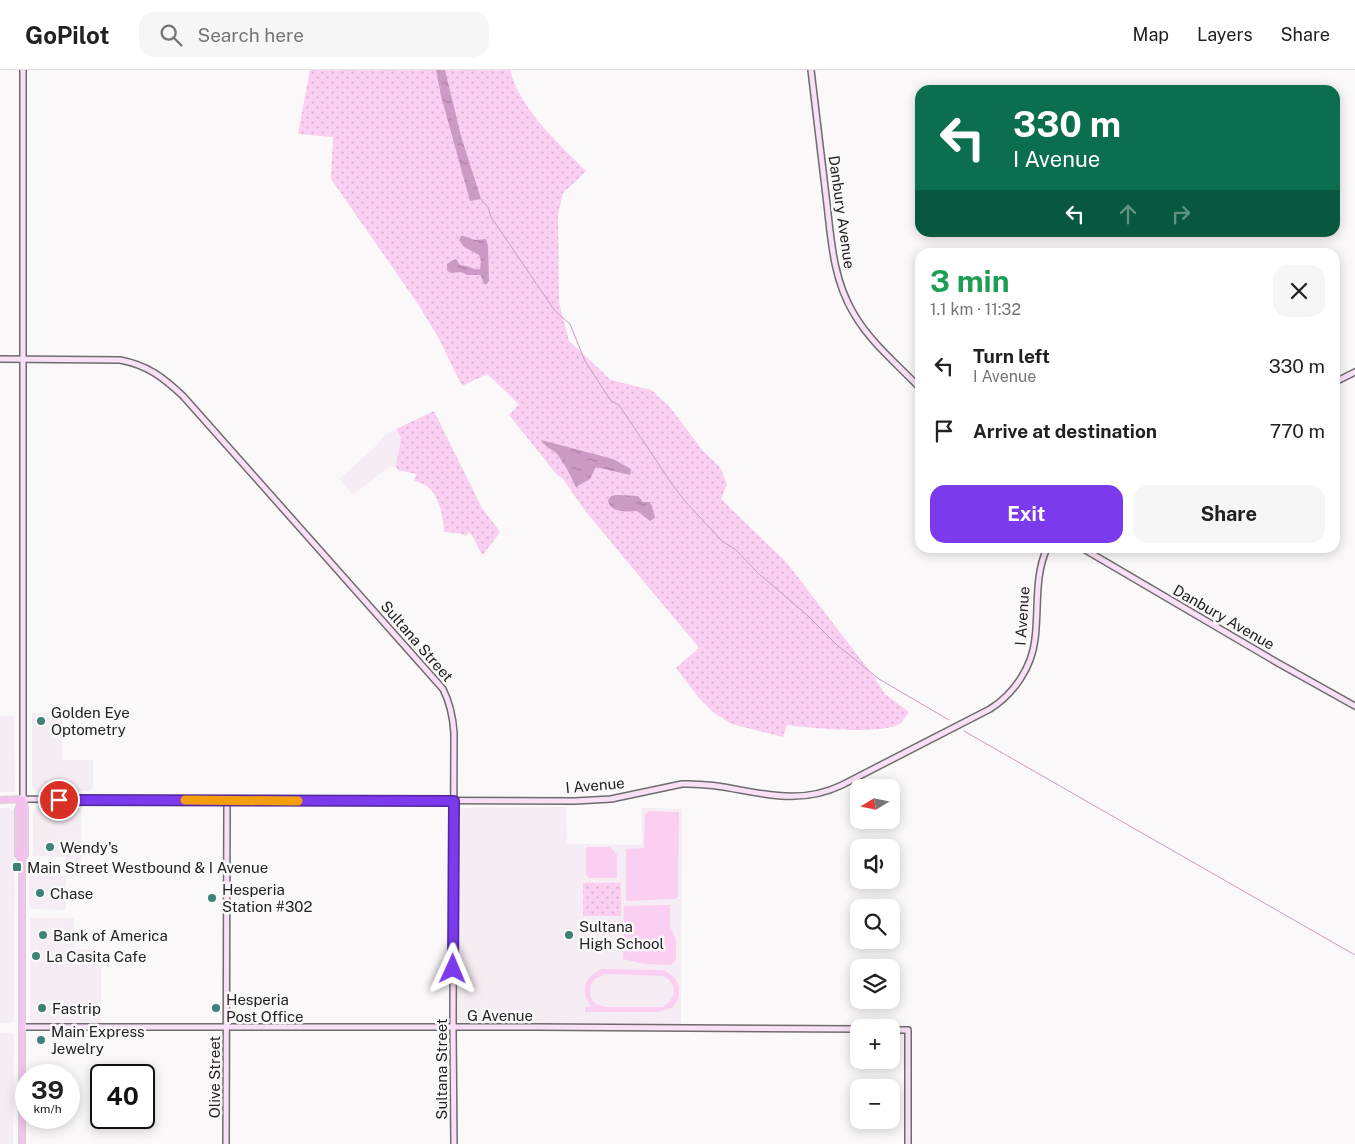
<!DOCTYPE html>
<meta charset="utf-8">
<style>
:root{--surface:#fff;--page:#f6f6f6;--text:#202124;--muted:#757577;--line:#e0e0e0;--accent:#7c3aed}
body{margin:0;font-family:"Public Sans",sans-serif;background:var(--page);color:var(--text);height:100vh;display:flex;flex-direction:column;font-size:19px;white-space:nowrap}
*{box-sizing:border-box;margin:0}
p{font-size:16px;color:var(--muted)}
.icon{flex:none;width:28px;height:28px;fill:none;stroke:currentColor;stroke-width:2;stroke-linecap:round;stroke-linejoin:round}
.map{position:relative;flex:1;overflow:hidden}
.side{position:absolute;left:915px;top:178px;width:425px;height:305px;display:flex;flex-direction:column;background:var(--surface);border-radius:15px;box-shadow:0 2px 12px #0003}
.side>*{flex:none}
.top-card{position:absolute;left:915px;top:15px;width:425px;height:152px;border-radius:15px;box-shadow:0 2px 12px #0003;background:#0b6e4f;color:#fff;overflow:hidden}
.needle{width:32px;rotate:260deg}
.controls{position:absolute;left:850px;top:709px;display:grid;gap:10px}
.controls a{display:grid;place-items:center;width:50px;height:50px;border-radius:10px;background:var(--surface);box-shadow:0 2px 12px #0003;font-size:25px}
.speed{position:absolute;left:15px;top:994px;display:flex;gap:10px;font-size:25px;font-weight:700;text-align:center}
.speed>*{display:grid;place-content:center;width:65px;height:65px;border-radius:50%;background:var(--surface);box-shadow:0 2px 12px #0003;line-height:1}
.speed small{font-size:12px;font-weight:400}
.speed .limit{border:2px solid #111;border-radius:8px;background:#fff;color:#111}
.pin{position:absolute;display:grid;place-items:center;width:42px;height:42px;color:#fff;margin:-21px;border:2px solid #fff;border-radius:50%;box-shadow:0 1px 5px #0007}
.me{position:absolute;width:55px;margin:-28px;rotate:1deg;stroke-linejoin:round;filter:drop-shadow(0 0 4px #0008)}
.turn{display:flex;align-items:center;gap:18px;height:105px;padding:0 15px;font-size:22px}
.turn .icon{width:65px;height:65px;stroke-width:2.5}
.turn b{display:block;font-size:35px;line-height:42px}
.lanes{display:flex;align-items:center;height:48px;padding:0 15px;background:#0003;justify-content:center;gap:25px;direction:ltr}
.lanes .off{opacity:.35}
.round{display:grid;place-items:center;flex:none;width:52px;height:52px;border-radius:15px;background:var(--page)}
.overview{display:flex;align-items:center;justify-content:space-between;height:85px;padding:0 15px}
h1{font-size:30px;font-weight:700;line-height:38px;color:#1e9e55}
.cta{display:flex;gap:10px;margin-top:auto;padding:10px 15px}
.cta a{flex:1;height:58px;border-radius:15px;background:var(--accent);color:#fff;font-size:20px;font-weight:700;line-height:58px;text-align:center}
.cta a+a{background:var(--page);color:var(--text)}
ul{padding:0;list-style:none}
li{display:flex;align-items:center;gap:15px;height:65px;padding:0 15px}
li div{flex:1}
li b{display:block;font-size:19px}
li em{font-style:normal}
header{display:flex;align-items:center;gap:30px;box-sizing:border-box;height:70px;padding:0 25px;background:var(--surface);border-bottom:1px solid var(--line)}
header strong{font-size:24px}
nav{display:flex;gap:28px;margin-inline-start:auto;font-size:18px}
.search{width:350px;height:45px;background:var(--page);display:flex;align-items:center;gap:12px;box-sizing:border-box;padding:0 18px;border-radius:15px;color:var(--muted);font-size:19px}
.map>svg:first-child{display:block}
.built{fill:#f6ecf4}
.grass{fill:url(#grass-dots)}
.pitch{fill:#facff2;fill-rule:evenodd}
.water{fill:url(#water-ripples)}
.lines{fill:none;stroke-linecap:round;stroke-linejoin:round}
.stream{stroke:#cc9bc3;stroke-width:1}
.secondary-casing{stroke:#6e6c6e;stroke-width:8}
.primary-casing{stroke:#d3d3d3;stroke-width:8}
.secondary{stroke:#fae0f6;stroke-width:5}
.primary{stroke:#f5c1ee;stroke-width:5.5}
.route-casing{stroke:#51269a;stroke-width:12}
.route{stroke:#7c3aed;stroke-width:9}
.slow{stroke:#f59e0b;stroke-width:9}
.poi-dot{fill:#3d8277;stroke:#fbf8fa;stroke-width:2}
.labels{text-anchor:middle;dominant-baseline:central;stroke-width:5;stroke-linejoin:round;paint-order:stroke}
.street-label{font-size:15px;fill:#222122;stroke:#fbf8fa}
.poi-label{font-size:15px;fill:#222122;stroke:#fbf8fa;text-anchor:start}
</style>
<header>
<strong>GoPilot</strong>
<div class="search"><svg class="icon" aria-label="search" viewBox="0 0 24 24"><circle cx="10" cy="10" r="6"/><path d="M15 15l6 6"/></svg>Search here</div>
<nav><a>Map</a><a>Layers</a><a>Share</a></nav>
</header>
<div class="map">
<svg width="1355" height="1074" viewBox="0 0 1355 1074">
<defs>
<pattern id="grass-dots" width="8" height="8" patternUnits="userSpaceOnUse" patternTransform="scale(1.25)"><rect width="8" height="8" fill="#facff2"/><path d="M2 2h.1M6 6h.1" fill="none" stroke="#d6b1cf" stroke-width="1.8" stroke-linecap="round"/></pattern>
<pattern id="water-ripples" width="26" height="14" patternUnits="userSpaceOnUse" patternTransform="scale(1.25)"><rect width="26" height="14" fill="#cc9bc3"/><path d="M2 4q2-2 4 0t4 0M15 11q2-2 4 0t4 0" fill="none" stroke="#a57e9e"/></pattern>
</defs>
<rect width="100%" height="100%" fill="#fbf8fa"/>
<path class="built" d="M396,359L401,368L396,397L390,396L353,425L339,409L374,378L386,364Z
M32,643H62V690H93V717L89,721H35L32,717Z
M0,646H14L15,720L13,722H0Z
M37,737L81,738L82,806L66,807V840L31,839L29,837V806H66V787L30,786L33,783V742Z
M566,737L567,774L642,775V738L682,739L681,954L457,955L459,738Z
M0,738H9L15,742L14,950L11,953H0Z
M31,848H74V879L101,880V953H32L30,949V849Z
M0,963H12L14,965L13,1074H0Z"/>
<path class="grass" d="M310,0H510C520,39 558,73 586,101L563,123L558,144L559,233L569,271L611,310L651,320L670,337L703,381L720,397L727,414L721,429L787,493L875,608L885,624L909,642C907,645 903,651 900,654C880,665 810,658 787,655L783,667L732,654L714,643L699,628L676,598L699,578L586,442L563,409L557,405L509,345L519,334L487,304L462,316L438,267L418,234L331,109L333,67L298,64Z
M434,341L482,438L500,462L483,485C477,478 476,469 469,462L466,466C459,462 452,463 444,462C443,447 440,424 425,415C422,413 418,412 414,411L416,404L398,400L396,397L401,368L396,359Z
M583,813H621V846H583Z"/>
<path class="pitch" d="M649,741L679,742L678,827L675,829L626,831V779L644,778L645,744Z
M586,777H610L617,785V808H589L586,805Z
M670,835V857L676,869V890L671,895L645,894L623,889L624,836Z
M603,899L664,900L673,906L677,912L679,917V927L676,933L672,938L659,942H585V937L591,936C579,922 585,904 603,899ZM605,904L663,906C678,913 677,930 662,937H605L596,934L592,930L590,925L591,914L596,908Z"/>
<path class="water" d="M436,0H445L461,66L481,129L470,131L441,26Z
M461,166H464L475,170L486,169L488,176L489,211L487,214H484L481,206L479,205H467L462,202L451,203L449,202L447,200V194L453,190L456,189L460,195C467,195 473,200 480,199L481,191L479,185L464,177L459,170Z
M541,370L613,389L631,399L630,405L596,397L590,409L576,417C570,405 565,394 557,384C552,379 545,377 541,370Z
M616,425L638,426L643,432H650L652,436L655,448L650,451L637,441C626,442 610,443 608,430L611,426Z"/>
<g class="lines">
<path class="stream" d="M480,128L488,137L491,147L555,241L570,254L585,291L611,331L619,335L674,417L685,431L722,471L736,480L758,503L807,545L837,575L879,609L949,650
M964,661L1355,885"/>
<g class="secondary-casing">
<path id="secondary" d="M23,0V729L575,731L611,729L682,714C740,712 786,742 842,715L990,639C1014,624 1032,597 1035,569C1039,538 1034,507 1047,478
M811,0C816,42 821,84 826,126C831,166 832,208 854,244C871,273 897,294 920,318
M0,289L120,290C147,295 163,307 183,326L443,619C450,633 453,647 454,663L453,958L454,1074
M1335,312L1355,302
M1082,478L1278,593L1355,636
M22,957H535L859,959
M891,960H908V1074
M226,1074L227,731"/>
</g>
<g class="primary-casing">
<path id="primary" d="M0,730L23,729
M22,790L25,785V739L23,729
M22,1074V790L18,785V739L23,729"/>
</g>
<use href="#secondary" class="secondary"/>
<use href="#primary" class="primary"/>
</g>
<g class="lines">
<g class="route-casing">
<path id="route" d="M59,730L454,731L453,899"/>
</g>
<use href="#route" class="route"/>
<path class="slow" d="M185,730L298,731"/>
</g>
<g class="poi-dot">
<circle cx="41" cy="651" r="5"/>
<circle cx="50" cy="777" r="5"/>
<rect x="12" y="792" width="10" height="10" rx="2.5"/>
<circle cx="40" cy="823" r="5"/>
<circle cx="212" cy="828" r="5"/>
<circle cx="43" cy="865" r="5"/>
<circle cx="569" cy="865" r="5"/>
<circle cx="36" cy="886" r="5"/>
<circle cx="42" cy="938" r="5"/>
<circle cx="216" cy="938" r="5"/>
<circle cx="41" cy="970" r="5"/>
</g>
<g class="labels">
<g class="street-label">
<text transform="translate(842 142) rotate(82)">Danbury Avenue</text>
<text transform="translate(1022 546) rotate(-86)">I Avenue</text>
<text transform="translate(1224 547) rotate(30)">Danbury Avenue</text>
<text transform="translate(417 571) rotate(49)">Sultana Street</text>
<text transform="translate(595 715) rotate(-5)">I Avenue</text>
<text x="500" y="945">G Avenue</text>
<text transform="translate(441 999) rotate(-90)">Sultana Street</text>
<text transform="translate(214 1007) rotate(-90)">Olive Street</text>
</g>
<g class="poi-label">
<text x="51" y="642">Golden Eye<tspan x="51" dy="17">Optometry</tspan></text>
<text x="60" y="777">Wendy's</text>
<text x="27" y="797">Main Street Westbound &amp; I Avenue</text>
<text x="222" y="819">Hesperia<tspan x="222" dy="17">Station #302</tspan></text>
<text x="50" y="823">Chase</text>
<text x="579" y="856">Sultana<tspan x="579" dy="17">High School</tspan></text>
<text x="53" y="865">Bank of America</text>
<text x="46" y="886">La Casita Cafe</text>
<text x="226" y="929">Hesperia<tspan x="226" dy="17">Post Office</tspan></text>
<text x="52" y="938">Fastrip</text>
<text x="51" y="961">Main Express<tspan x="51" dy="17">Jewelry</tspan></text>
</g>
</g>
</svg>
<div class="controls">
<a><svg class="needle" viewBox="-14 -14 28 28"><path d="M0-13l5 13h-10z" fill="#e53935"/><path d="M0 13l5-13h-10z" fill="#757577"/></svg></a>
<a><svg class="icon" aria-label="sound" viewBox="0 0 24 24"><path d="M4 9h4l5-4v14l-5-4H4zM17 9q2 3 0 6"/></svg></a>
<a><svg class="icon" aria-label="search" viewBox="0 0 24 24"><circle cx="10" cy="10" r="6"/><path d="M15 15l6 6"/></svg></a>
<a><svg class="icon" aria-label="layers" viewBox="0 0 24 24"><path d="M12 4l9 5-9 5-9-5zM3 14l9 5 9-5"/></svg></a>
<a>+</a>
<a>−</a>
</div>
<div class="speed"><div>39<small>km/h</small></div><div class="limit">40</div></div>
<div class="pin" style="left:59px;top:730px;background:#d93025"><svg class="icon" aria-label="arrive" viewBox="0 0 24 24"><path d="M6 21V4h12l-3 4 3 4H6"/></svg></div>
<svg class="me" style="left:453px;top:899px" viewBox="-20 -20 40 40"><path d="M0-17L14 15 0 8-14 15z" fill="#7c3aed" stroke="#fff" stroke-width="4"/></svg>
<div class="top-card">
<div class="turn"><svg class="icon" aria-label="left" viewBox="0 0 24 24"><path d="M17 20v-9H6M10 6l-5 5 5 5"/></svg><div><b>330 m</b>I Avenue</div></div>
<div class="lanes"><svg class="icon" aria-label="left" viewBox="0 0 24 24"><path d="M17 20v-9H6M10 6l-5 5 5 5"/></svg><svg class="icon off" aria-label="ahead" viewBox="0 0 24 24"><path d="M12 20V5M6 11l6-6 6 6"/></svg><svg class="icon off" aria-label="right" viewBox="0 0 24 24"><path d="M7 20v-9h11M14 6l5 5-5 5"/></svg></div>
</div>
<section class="side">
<div class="overview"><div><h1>3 min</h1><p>1.1 km · 11:32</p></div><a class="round"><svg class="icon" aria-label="close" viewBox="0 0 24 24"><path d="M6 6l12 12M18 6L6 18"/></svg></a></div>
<ul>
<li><svg class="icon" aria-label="left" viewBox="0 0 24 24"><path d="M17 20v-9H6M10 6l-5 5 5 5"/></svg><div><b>Turn left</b><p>I Avenue</p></div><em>330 m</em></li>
<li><svg class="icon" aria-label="arrive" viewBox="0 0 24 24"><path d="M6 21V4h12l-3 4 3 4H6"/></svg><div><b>Arrive at destination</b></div><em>770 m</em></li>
</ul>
<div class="cta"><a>Exit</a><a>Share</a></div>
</section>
</div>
